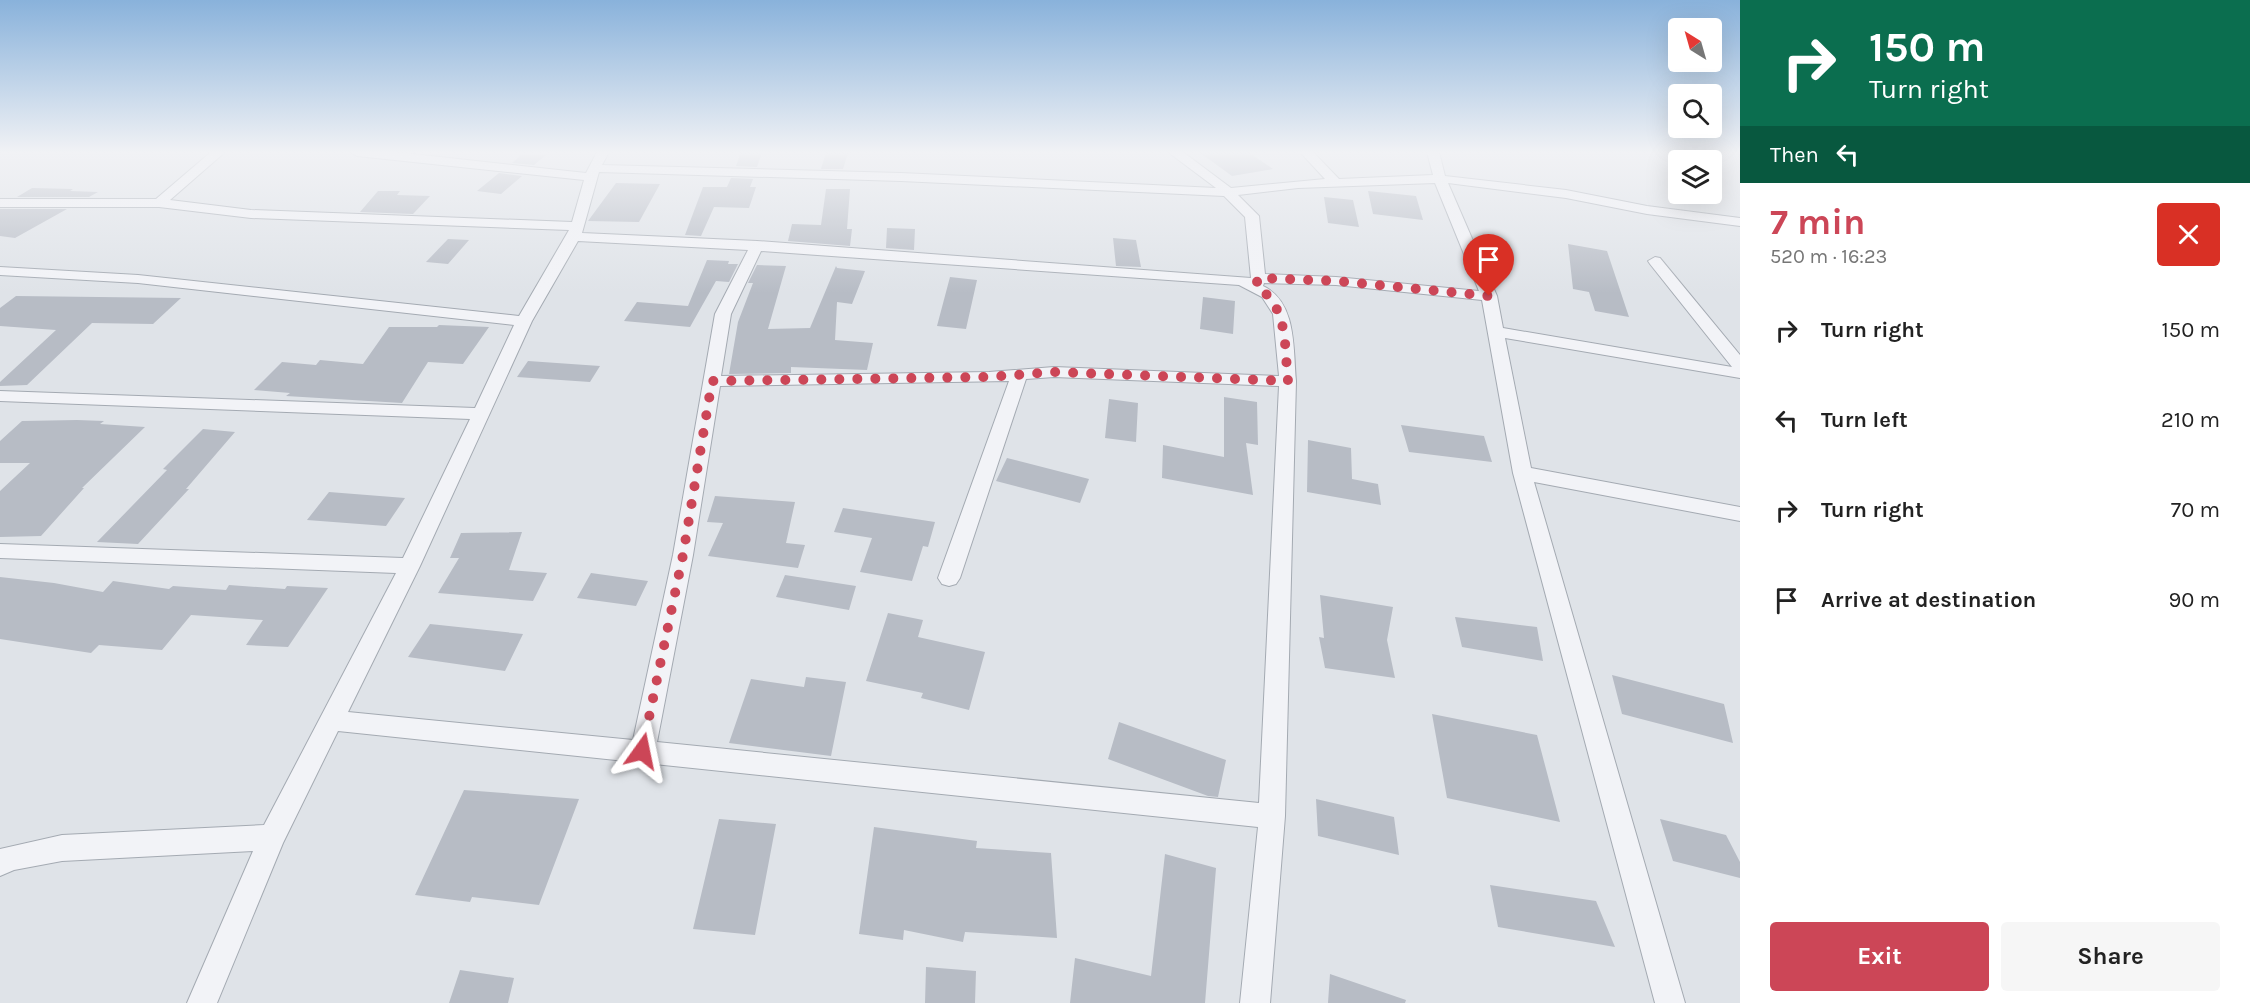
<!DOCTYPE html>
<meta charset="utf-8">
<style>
:root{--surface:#fff;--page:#f6f6f6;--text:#222;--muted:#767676;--accent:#cc4657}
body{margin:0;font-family:Karla,sans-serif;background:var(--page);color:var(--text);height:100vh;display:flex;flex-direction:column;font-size:22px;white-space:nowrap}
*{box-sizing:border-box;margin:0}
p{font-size:20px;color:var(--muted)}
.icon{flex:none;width:33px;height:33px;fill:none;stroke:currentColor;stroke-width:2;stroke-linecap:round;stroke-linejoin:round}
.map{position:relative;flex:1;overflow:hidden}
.sheet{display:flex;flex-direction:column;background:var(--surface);width:510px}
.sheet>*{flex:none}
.banner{background:#0b6e4f;color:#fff;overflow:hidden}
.needle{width:39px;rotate:323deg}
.fabs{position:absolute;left:1668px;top:18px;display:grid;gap:12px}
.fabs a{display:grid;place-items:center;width:54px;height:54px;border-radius:6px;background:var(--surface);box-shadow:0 6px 24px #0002;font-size:30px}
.pin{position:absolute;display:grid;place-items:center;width:51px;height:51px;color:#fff;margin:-62px -26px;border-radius:50% 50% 50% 0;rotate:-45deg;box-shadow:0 0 6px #0007}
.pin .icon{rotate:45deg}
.me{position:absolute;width:66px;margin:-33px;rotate:12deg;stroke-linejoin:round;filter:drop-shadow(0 0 4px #0008)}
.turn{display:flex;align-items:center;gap:21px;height:126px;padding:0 30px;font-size:27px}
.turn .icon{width:78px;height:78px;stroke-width:2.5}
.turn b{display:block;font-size:42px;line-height:51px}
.then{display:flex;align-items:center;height:57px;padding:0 30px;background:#0003;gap:12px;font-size:22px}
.round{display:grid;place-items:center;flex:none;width:63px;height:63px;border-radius:6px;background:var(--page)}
.summary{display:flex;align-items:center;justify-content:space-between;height:102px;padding:0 30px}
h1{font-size:36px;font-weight:700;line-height:45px;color:var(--accent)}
.action{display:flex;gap:12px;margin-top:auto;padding:12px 30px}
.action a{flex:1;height:69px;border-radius:6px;background:var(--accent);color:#fff;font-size:24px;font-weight:700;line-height:69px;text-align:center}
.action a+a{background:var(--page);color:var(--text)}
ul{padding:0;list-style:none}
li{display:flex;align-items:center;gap:18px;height:90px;padding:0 30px}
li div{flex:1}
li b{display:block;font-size:22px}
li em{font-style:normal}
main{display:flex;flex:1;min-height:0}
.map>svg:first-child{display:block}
.building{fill:#b7bcc5}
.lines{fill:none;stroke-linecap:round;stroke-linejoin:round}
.street-casing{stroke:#a4aab2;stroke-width:2}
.street{fill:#f2f3f7;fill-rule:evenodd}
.route{stroke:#cc4657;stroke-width:10;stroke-dasharray:0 18}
</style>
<main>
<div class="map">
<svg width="1740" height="1003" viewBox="0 0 1740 1003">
<rect width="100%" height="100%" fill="#dfe3e8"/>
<path class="building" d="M741,152H762L757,167L736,166Z
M826,152L848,153L843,169H821Z
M1199,152H1248L1273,169L1232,176Z
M522,154L546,155L534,165L512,163Z
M499,173L522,176L501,194L477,191Z
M731,178L753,179L750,187H756L749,208L714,207L701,236L685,235L703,187H727Z
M616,183L660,184L639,222L588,221Z
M32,188L73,189L70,191L98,192L89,197H17Z
M826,189H850L847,229H852L850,246L788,241L792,224L821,225Z
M378,191H400L397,195L430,196L413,214L360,212Z
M1368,191L1416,196L1423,220L1373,214Z
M1324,197L1353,200L1359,227L1328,223Z
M0,209H67L15,238L0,236Z
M887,228L915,229L914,250L886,248Z
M1113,238L1136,240L1141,267L1116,266Z
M448,239L469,240L448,264L426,262Z
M1568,244L1607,251L1629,317L1595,311L1589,292L1573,289Z
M707,260L729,261L728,264H738L729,282L716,281L690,327L624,321L637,302L688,306Z
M757,265L786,266L768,329L810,328L836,266L837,268L865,271L852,304L837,302L835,340L873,343L867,370L791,367V373L729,374L738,322L753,283H748Z
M950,277L977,280L966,329L937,326Z
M16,296L181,298L153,324L92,323L27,385L0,386V382L56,330L0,326V308Z
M1203,297L1235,301L1233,334L1200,329Z
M439,325L489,327L463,364L428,362L402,403L286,396L290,393L254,390L282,362L316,365L320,360L363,364L389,327H437Z
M528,361L600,366L590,382L517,377Z
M1224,397L1257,402L1258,445L1246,443L1253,495L1162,478L1163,445L1224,457Z
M1109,399L1138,403L1136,442L1105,438Z
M77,420L104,421L100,424L145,427L82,488H84L41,536L0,537V491L30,463H0V441L22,421Z
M1401,425L1484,436L1492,462L1409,452Z
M203,429L235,432L186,489H189L138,544L97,542L167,470L163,469Z
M1308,440L1351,448L1352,479L1378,484L1381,505L1307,492Z
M1007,458L1089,479L1080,503L996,481Z
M329,492L405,498L386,526L307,520Z
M715,496L795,502L786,543L805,545L798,568L708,556L723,523L707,522Z
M843,508L935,522L928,547L923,546L912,581L860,572L872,538L834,532Z
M522,532L509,570L547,573L533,601L438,593L459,558H450L461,533Z
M591,573L648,581L636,606L577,598Z
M785,575L856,586L849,610L776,597Z
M0,577L54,583L103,592L113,581L169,589L173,586L226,590L229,585L285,589L287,586L328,588L288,647L246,645L263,620L191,615L162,650L99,645L91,653L0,639Z
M1320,595L1393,607L1387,640L1395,678L1325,668L1319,637L1324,638Z
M888,613L923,620L918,637L985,652L969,710L921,698L923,693L866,681Z
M1455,617L1537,627L1543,661L1462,647Z
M430,624L523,634L505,671L408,657Z
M1612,675L1724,704L1733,743L1622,714Z
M806,677L846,682L831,756L729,743L751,679L804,687Z
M1432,714L1537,735L1560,822L1447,798Z
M1119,722L1226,760L1218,797L1208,796L1108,759Z
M464,790L579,799L539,905L472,897L470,902L415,895Z
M1316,799L1394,817L1399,855L1318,836Z
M719,819L776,824L755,935L693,929Z
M1660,819L1726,835L1740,862V878L1673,861Z
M874,827L977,841L976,848L1051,853L1057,938L965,932L963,942L904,930L903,940L859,934Z
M1165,854L1216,868L1205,1003H1070L1075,958L1151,976Z
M1490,885L1596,901L1615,947L1498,927Z
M926,967L976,971L975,1003H925Z
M460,970L514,978L508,1003H449Z
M1330,974L1406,1000L1405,1003H1328Z"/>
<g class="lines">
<g class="street-casing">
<path id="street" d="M211,152H225L170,200L251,210L572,222L584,180L357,156L351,152H395L586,173L597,152H609L602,165L901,173L1216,188L1168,152H1183L1231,188L1325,179L1300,152H1313L1339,179L1433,175L1427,152H1439L1445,176L1566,190L1647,206L1740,218V226L1647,214L1566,198L1448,183L1497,296L1503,328L1732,367L1650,264L1648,261L1655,257L1660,258L1740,355V378L1505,338L1531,468L1740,507V521L1534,482L1685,1003H1655L1513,473L1482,300L1336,285L1264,283L1263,286C1297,302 1293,349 1296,381L1285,816L1270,1003H1240L1258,827L338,731L283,843L217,1003H187L253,851L62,861L14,870L0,876V849L62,835L264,825L396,573L0,558V544L403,558L470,419L0,401V391L475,408L514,325L138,283L0,275V267L138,275L519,316L569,230L251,218L159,207H0V199H156ZM599,172L901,181L1224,196L1245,217L1251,278L757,241L582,233ZM1435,183L1479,291L1336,277L1265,274L1259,216L1238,195L1298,188ZM578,241L748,250L715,314L673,555L633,740L348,712L420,566L532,321ZM761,251L1239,285L1262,297L1273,314L1279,376L1054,367L989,372L721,376L731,314ZM1054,377L1279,386L1259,803L657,742L693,555L720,386L1009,381L938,578L942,584L949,586L956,584L960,578L1026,379Z"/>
</g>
<use href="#street" class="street"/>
</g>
<linearGradient id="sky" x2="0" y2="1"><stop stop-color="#89b2db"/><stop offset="0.52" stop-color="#f1f2f5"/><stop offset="1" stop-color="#f1f2f5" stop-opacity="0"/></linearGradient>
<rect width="1740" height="293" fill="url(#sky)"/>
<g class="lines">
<path class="route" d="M642,751L683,555L712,381L989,377L1054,372L1288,381C1284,346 1289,307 1256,286L1258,278L1336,281L1489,296"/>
</g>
</svg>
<div class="fabs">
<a><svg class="needle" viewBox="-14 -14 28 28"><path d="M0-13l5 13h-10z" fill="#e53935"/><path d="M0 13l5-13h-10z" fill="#767676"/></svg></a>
<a><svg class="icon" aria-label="search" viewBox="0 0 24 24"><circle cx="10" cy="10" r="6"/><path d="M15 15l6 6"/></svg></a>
<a><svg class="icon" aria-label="layers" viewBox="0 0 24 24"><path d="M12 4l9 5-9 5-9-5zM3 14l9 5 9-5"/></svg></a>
</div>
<div class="pin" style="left:1489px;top:296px;background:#d93025"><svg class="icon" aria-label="arrive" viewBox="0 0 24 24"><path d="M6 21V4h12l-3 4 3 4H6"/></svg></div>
<svg class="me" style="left:642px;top:751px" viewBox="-20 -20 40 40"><path d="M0-17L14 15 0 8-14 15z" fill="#cc4657" stroke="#fff" stroke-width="4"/></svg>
</div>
<section class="sheet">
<div class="banner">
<div class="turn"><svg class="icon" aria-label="right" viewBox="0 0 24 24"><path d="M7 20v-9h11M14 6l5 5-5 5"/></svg><div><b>150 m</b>Turn right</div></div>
<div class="then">Then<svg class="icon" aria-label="left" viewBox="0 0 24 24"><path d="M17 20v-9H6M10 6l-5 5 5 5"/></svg></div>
</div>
<div class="summary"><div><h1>7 min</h1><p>520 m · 16:23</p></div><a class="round" style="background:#d93025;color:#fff"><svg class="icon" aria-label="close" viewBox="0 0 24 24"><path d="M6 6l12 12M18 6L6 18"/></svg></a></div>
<ul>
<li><svg class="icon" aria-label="right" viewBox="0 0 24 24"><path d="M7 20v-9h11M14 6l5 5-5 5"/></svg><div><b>Turn right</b></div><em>150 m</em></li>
<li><svg class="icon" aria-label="left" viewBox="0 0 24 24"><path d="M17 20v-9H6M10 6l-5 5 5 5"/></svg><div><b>Turn left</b></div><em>210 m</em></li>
<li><svg class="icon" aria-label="right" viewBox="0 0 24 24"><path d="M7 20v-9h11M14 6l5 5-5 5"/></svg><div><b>Turn right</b></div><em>70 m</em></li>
<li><svg class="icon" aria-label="arrive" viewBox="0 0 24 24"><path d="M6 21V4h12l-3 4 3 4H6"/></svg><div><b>Arrive at destination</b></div><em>90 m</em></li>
</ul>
<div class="action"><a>Exit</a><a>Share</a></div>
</section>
</main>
